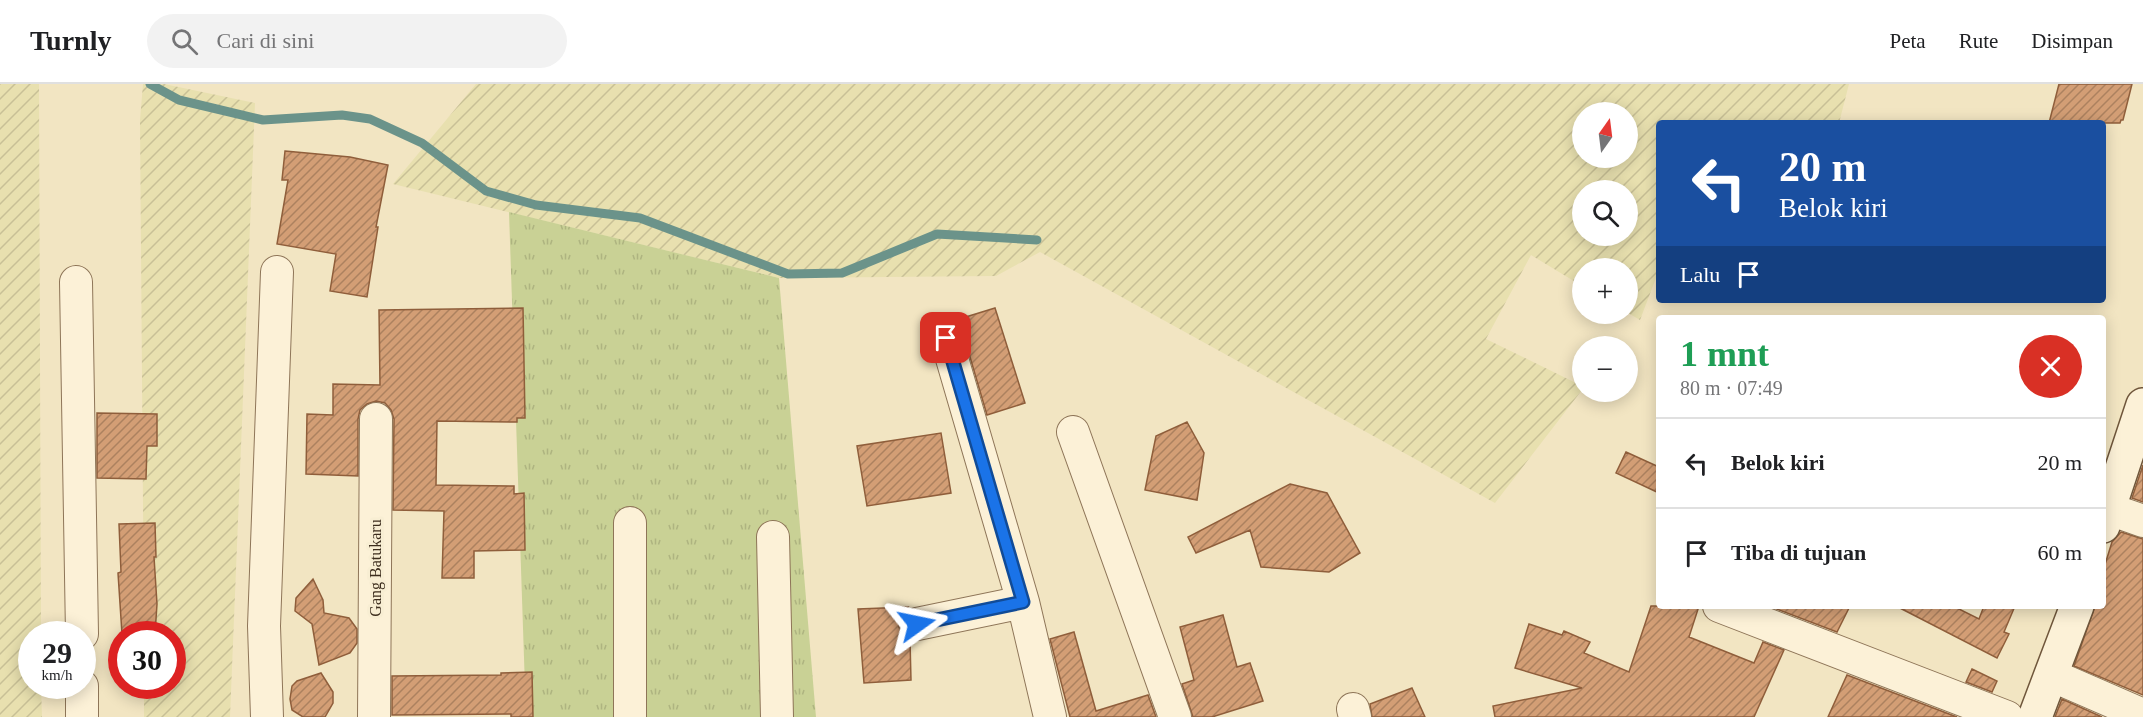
<!DOCTYPE html>
<html lang="id">
<meta charset="utf-8">
<style>
:root{--surface:#fff;--page:#f2f2f2;--text:#202124;--muted:#757577;--line:#e0e0e0}
body{margin:0;font-family:Georgia,serif;background:var(--page);color:var(--text);height:100vh;display:flex;flex-direction:column;font-size:22px;white-space:nowrap}
*{box-sizing:border-box;margin:0}
p{font-size:20px;color:var(--muted)}
.icon{flex:none;width:33px;height:33px;fill:none;stroke:currentColor;stroke-width:2;stroke-linecap:round;stroke-linejoin:round}
.map{position:relative;flex:1;overflow:hidden}
.details{position:absolute;left:1656px;top:231px;width:450px;height:294px;display:flex;flex-direction:column;background:var(--surface);border-radius:6px;box-shadow:0 3px 15px #0003}
.details>*{flex:none}
.top-card{position:absolute;left:1656px;top:36px;width:450px;height:183px;border-radius:6px;box-shadow:0 3px 15px #0003;background:#1a4fa0;color:#fff;overflow:hidden}
.needle{width:39px;rotate:14deg}
.tools{position:absolute;left:1572px;top:18px;display:grid;gap:12px}
.tools a{display:grid;place-items:center;width:66px;height:66px;border-radius:50%;background:var(--surface);box-shadow:0 3px 15px #0003;font-size:30px}
.speed{position:absolute;left:18px;top:537px;display:flex;gap:12px;font-size:30px;font-weight:700;text-align:center}
.speed>*{display:grid;place-content:center;width:78px;height:78px;border-radius:50%;background:var(--surface);box-shadow:0 3px 15px #0003;line-height:1}
.speed small{font-size:15px;font-weight:400}
.speed .limit{border:9px solid #d22;background:#fff;color:#111}
.pin{position:absolute;display:grid;place-items:center;width:51px;height:51px;color:#fff;margin:-26px;border-radius:12px;box-shadow:0 3px 9px #0006}
.me{position:absolute;width:66px;margin:-33px;rotate:78deg;stroke-linejoin:round;filter:drop-shadow(0 0 4px #0008)}
.turn{display:flex;align-items:center;gap:21px;height:126px;padding:0 24px;font-size:27px}
.turn .icon{width:78px;height:78px;stroke-width:2.5}
.turn b{display:block;font-size:42px;line-height:51px}
.then{display:flex;align-items:center;height:57px;padding:0 24px;background:#0003;gap:12px;font-size:22px}
.round{display:grid;place-items:center;flex:none;width:63px;height:63px;border-radius:32px;background:var(--page)}
.overview{display:flex;align-items:center;justify-content:space-between;height:102px;padding:0 24px}
h1{font-size:36px;font-weight:700;line-height:45px;color:#1e9e55}
ul{padding:0;list-style:none}
li{display:flex;align-items:center;gap:18px;height:90px;padding:0 24px;border-top:2px solid var(--line)}
li div{flex:1}
li b{display:block;font-size:22px}
li em{font-style:normal}
header{display:flex;align-items:center;gap:36px;box-sizing:border-box;height:84px;padding:0 30px;background:var(--surface);border-bottom:2px solid var(--line)}
header strong{font-size:28px}
nav{display:flex;gap:33px;margin-inline-start:auto;font-size:21px}
.search{width:420px;height:54px;background:var(--page);display:flex;align-items:center;gap:15px;box-sizing:border-box;padding:0 21px;border-radius:33px;color:var(--muted);font-size:22px}
.map>svg:first-child{display:block}
.farmland{fill:url(#farmland-furrows);fill-rule:evenodd}
.grass{fill:url(#grass-tufts)}
.lines{fill:none;stroke-linecap:round;stroke-linejoin:round}
.stream{stroke:#6b938a;stroke-width:9}
.building{fill:url(#building-hatch);stroke:#8f5e3b;stroke-width:1.5}
.street-casing{stroke:#8e7558;stroke-width:34}
.secondary-casing{stroke:#6f563b;stroke-width:36}
.street{stroke:#fcf1d7;stroke-width:32}
.secondary{stroke:#fcf1d7;stroke-width:33}
.route-casing{stroke:#114b97;stroke-width:15}
.route{stroke:#1a73e8;stroke-width:10}
.labels{text-anchor:middle;dominant-baseline:central;stroke-width:6;stroke-linejoin:round;paint-order:stroke}
.street-label{font-size:16px;fill:#3c2d1d;stroke:#f8eed3}
</style>
<header>
<strong>Turnly</strong>
<div class="search"><svg class="icon" aria-label="search" viewBox="0 0 24 24"><circle cx="10" cy="10" r="6"/><path d="M15 15l6 6"/></svg>Cari di sini</div>
<nav><a>Peta</a><a>Rute</a><a>Disimpan</a></nav>
</header>
<div class="map">
<svg width="2143" height="633" viewBox="0 0 2143 633">
<defs>
<pattern id="farmland-furrows" width="10" height="10" patternUnits="userSpaceOnUse" patternTransform="scale(1.5)"><rect width="10" height="10" fill="#e8e0af"/><path d="M-1 1l2-2M0 10L10 0M9 11l2-2" fill="none" stroke="#c8c096"/></pattern>
<pattern id="grass-tufts" width="24" height="20" patternUnits="userSpaceOnUse" patternTransform="scale(1.5)"><rect width="24" height="20" fill="#c9d195"/><path d="M3 7l-1-3M5 7V3M7 7l1-3M15 17l-1-3M17 17v-4M19 17l1-3" fill="none" stroke="#aeb480"/></pattern>
<pattern id="building-hatch" width="6" height="6" patternUnits="userSpaceOnUse" patternTransform="scale(1.5)"><rect width="6" height="6" fill="#d39e75"/><path d="M-1 1l2-2M0 6l6-6M5 7l2-2" fill="none" stroke="#ac815f"/></pattern>
</defs>
<rect width="100%" height="100%" fill="#f2e5c2"/>
<path class="farmland" d="M0,0H39L41,550H32V602H41L42,633H0Z
M143,0H164L255,19L230,633H144V602H172V550H144L140,36Z
M476,0H1849L1839,39H1659V186L1640,236L1628,229V184H1582V202L1531,171L1486,255L1582,302V306L1495,419L1040,168L996,192L779,194L393,100ZM1582,28H1628V74H1582ZM1582,106H1628V152H1582Z"/>
<path class="grass" d="M509,128L779,194L816,633H526Z"/>
<g class="lines">
<path class="stream" d="M150,0L179,16L263,36L342,31L370,35L422,59L486,107L536,121L640,134L788,190L842,189L937,150L1037,156"/>
</g>
<path class="building" d="M2059,0H2132L2123,36H2121L2120,39H2049Z
M285,67L350,73L388,81L376,143H378L367,213L330,207L336,170L277,160L288,96H282Z
M523,224L525,334H517V338L437,337L436,401L514,402V410L524,409L525,466L474,467V494H442L444,427L393,426L394,335L391,326L385,319L376,317L367,320L360,326L358,335V392L306,390L307,330L333,331V300L380,301L379,226Z
M995,224L1025,319L987,331L963,249L956,236Z
M97,329L157,330V362H147L146,395L97,394Z
M1187,338L1204,369L1197,416L1145,406L1156,352Z
M941,349L951,409L867,422L857,362Z
M1626,368L1659,383V409L1616,389Z
M2143,381V418L2132,414Z
M1290,400L1327,409L1360,469L1329,488L1261,483L1250,446L1196,469L1188,453Z
M155,439L156,473H154L157,520L155,550H122L118,489L121,488L119,440Z
M2121,448L2143,455V611L2074,582L2095,522H2103V487L2112,458Z
M313,495L323,516L324,529L349,534L357,545V559L350,569L319,581L312,540L295,527L296,514Z
M1651,522H1699L1689,553L1754,579L1763,558L1784,566L1754,633H1495L1493,622L1582,604L1515,584L1529,540L1562,551L1564,547L1590,558L1584,569L1629,588Z
M1769,522H1850L1837,548Z
M1896,522H1953L1979,535L1984,522H2015L2004,548L2009,550L1997,574Z
M908,523L900,534L899,543L903,551L910,556L911,596L864,599L858,525Z
M1223,531L1237,583L1250,579L1263,617L1212,633H1193L1182,600L1194,596L1180,543Z
M1074,548L1096,627L1148,611L1156,633H1070L1050,555Z
M1972,585L1997,597L1992,608L1966,598Z
M532,588L533,633H511V630L392,631V592L501,591V589Z
M321,589L333,608V619L325,633H303L292,626L290,615L292,602L297,597Z
M1847,591L1949,630L1957,633H1828Z
M1412,604L1425,633H1372L1370,620Z
M2062,615L2102,633H2055Z"/>
<g class="lines">
<g class="street-casing">
<path id="street" d="M76,198L82,550
M946,254L1023,518L1050,633
M1073,348L1175,633
M2109,425L2143,437
M630,439V633
M773,453L777,633
M1719,522L2007,633
M917,540L1023,518
M2051,591L2143,631
M82,602V633
M1353,625L1355,633
M267,633L264,542L277,188
M374,633L376,335"/>
</g>
<g class="secondary-casing">
<path id="secondary" d="M2103,442L2143,321
M2035,633L2077,522"/>
</g>
<use href="#street" class="street"/>
<use href="#secondary" class="secondary"/>
</g>
<g class="lines">
<g class="route-casing">
<path id="route" d="M917,540L1023,518L946,254"/>
</g>
<use href="#route" class="route"/>
</g>
<g class="labels">
<g class="street-label">
<text transform="translate(375 484) rotate(-90)">Gang Batukaru</text>
</g>
</g>
</svg>
<div class="tools">
<a><svg class="needle" viewBox="-14 -14 28 28"><path d="M0-13l5 13h-10z" fill="#e53935"/><path d="M0 13l5-13h-10z" fill="#757577"/></svg></a>
<a><svg class="icon" aria-label="search" viewBox="0 0 24 24"><circle cx="10" cy="10" r="6"/><path d="M15 15l6 6"/></svg></a>
<a>+</a>
<a>−</a>
</div>
<div class="speed"><div>29<small>km/h</small></div><div class="limit">30</div></div>
<div class="pin" style="left:946px;top:254px;background:#d93025"><svg class="icon" aria-label="arrive" viewBox="0 0 24 24"><path d="M6 21V4h12l-3 4 3 4H6"/></svg></div>
<svg class="me" style="left:917px;top:540px" viewBox="-20 -20 40 40"><path d="M0-17L14 15 0 8-14 15z" fill="#1a73e8" stroke="#fff" stroke-width="4"/></svg>
<div class="top-card">
<div class="turn"><svg class="icon" aria-label="left" viewBox="0 0 24 24"><path d="M17 20v-9H6M10 6l-5 5 5 5"/></svg><div><b>20 m</b>Belok kiri</div></div>
<div class="then">Lalu<svg class="icon" aria-label="arrive" viewBox="0 0 24 24"><path d="M6 21V4h12l-3 4 3 4H6"/></svg></div>
</div>
<section class="details">
<div class="overview"><div><h1>1 mnt</h1><p>80 m · 07:49</p></div><a class="round" style="background:#d93025;color:#fff"><svg class="icon" aria-label="close" viewBox="0 0 24 24"><path d="M6 6l12 12M18 6L6 18"/></svg></a></div>
<ul>
<li><svg class="icon" aria-label="left" viewBox="0 0 24 24"><path d="M17 20v-9H6M10 6l-5 5 5 5"/></svg><div><b>Belok kiri</b></div><em>20 m</em></li>
<li><svg class="icon" aria-label="arrive" viewBox="0 0 24 24"><path d="M6 21V4h12l-3 4 3 4H6"/></svg><div><b>Tiba di tujuan</b></div><em>60 m</em></li>
</ul>
</section>
</div>
